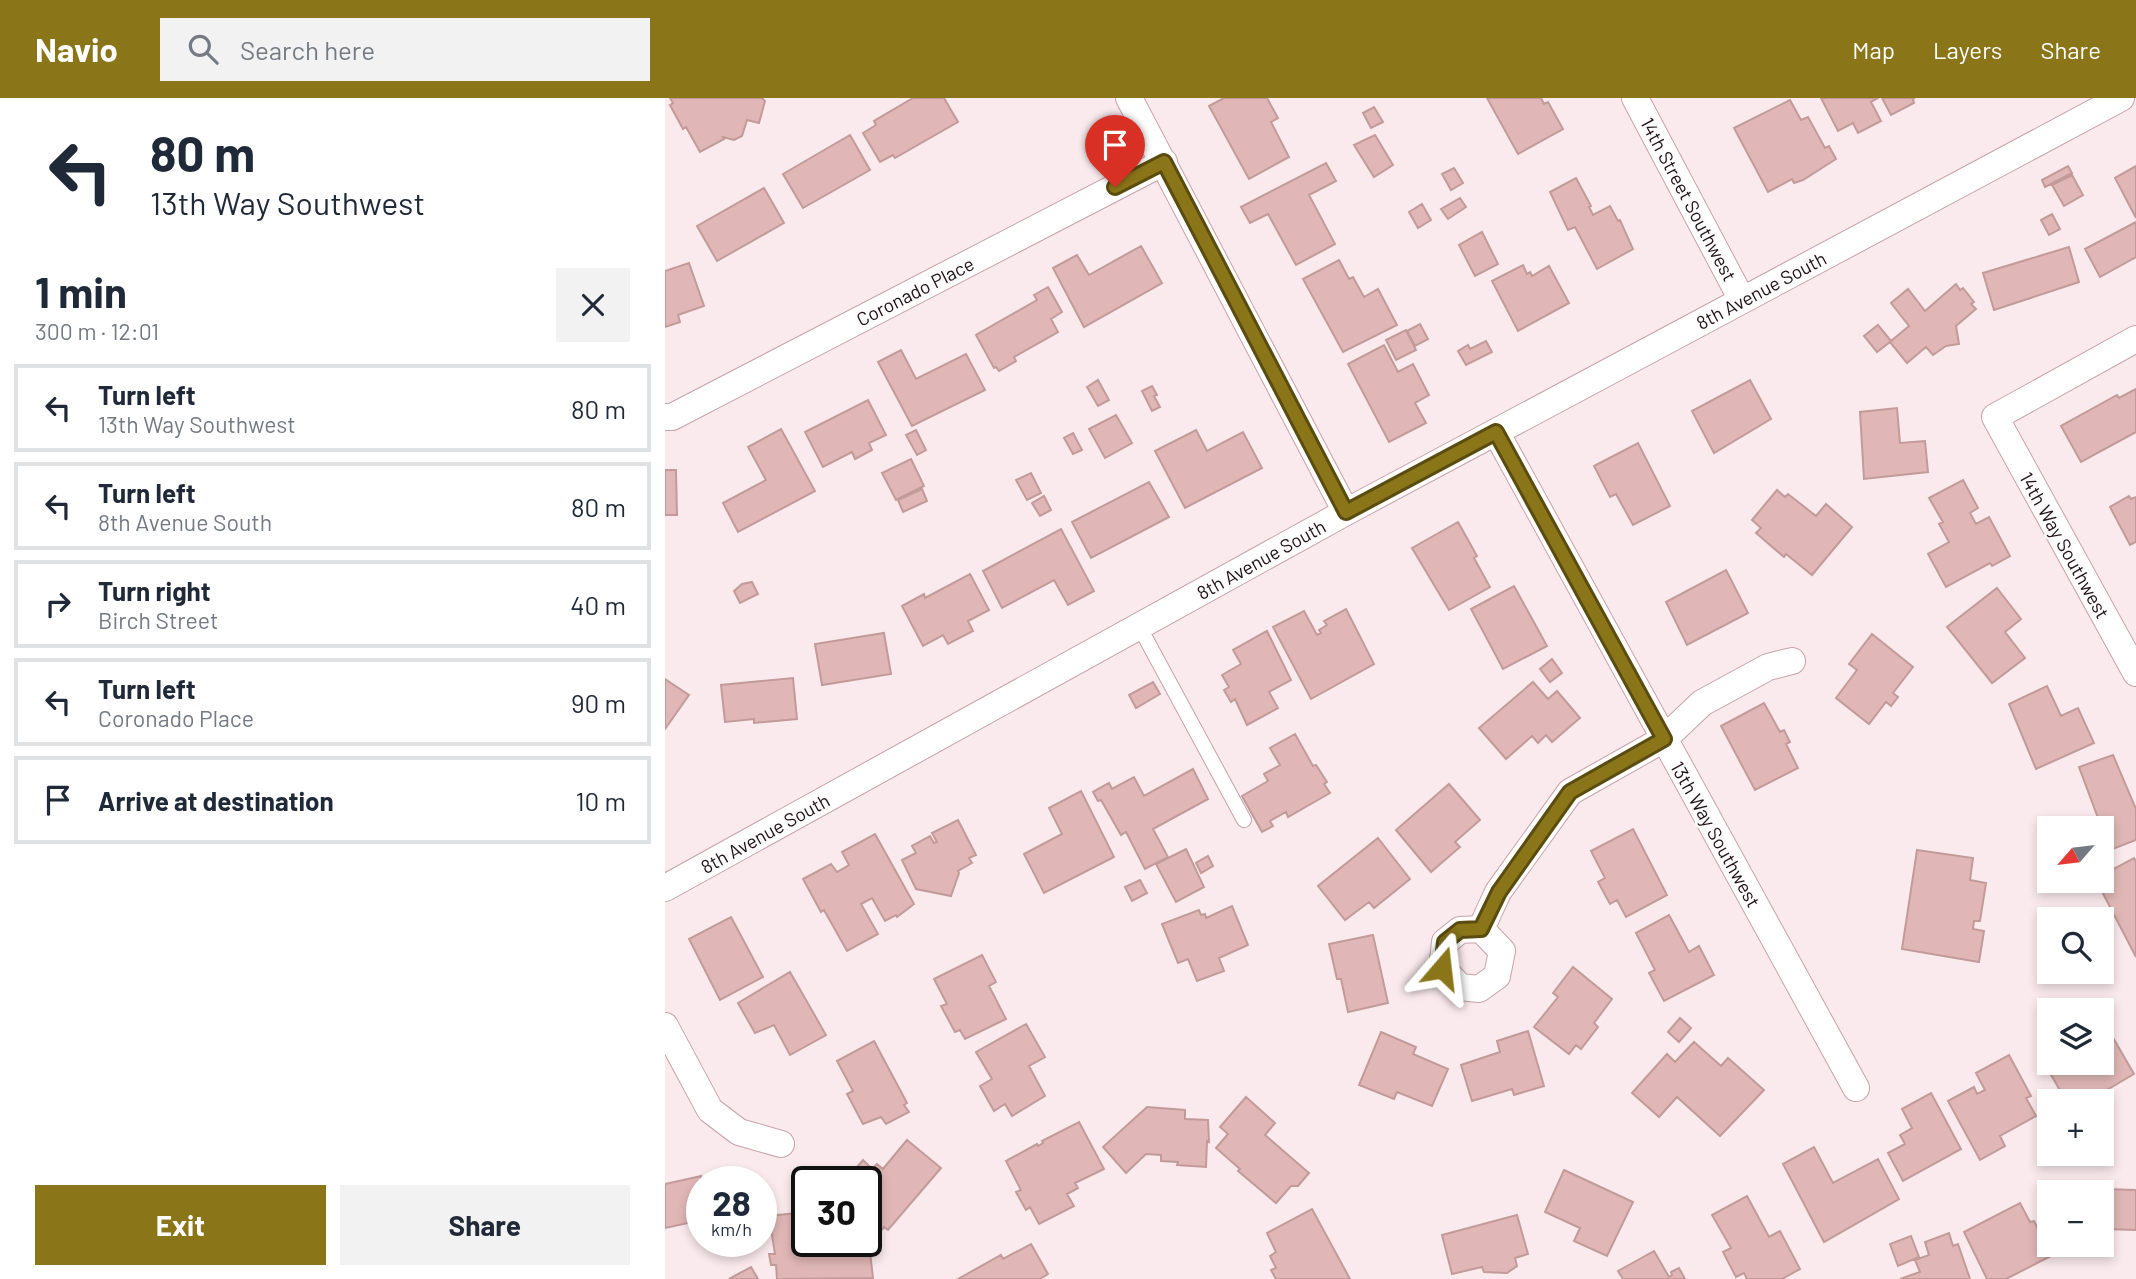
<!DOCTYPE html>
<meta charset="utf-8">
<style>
:root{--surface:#fff;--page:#f2f2f3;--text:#1f2937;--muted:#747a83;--line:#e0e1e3;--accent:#8b7519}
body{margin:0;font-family:Barlow,sans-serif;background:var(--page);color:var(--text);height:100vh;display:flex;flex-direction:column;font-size:26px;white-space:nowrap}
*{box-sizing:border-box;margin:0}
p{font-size:23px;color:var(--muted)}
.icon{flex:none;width:38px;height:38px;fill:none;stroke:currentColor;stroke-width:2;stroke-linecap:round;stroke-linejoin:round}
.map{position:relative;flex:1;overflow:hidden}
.sheet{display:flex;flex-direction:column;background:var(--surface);width:665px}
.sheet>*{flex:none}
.banner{background:#fff;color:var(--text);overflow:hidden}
.needle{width:46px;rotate:242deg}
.fabs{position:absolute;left:1372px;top:718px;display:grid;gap:14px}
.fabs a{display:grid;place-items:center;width:77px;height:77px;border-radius:0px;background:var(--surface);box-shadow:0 4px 10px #0003;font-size:35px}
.speed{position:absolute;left:21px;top:1068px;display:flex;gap:14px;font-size:35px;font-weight:700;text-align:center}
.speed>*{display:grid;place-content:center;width:91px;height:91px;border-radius:50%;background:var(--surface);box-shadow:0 4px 10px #0003;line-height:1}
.speed small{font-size:18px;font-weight:400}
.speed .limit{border:4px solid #111;border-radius:10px;background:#fff;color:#111}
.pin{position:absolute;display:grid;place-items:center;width:60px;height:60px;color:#fff;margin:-72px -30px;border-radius:50% 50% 50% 0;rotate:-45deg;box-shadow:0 0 7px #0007}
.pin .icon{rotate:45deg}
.me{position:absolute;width:77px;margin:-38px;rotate:17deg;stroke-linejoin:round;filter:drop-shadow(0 0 5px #0008)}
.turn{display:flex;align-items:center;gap:24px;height:147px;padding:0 35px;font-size:32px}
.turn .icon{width:91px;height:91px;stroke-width:2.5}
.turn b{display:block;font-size:49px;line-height:60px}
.round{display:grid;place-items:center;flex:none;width:74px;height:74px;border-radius:0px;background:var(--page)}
.headline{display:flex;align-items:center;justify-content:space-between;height:119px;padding:0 35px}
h1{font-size:42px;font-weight:700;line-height:52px}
.primary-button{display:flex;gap:14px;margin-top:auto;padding:14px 35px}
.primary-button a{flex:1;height:80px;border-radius:0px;background:var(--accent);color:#fff;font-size:28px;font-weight:700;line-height:80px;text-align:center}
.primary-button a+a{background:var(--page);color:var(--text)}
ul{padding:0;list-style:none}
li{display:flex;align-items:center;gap:21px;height:88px;margin:0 14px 10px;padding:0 21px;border:4px solid var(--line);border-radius:0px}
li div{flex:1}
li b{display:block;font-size:26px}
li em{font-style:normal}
header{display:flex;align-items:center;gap:42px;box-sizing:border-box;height:98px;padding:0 35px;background:var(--accent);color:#fff}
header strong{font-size:33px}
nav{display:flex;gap:38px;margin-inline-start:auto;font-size:24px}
.search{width:490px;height:63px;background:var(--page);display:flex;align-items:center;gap:18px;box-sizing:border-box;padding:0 24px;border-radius:0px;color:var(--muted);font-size:26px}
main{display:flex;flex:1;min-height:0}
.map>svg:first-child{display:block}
.building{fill:#e0b7b6;stroke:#c29b99;stroke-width:2}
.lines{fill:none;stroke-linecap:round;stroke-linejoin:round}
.service-casing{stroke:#c8a2aa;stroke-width:16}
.minor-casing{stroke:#c8a2aa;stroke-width:28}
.service{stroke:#fff;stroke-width:14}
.minor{stroke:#fff;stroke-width:26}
.route-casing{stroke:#5a4c10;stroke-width:18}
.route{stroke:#8b7519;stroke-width:12}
.labels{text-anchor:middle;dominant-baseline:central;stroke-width:5;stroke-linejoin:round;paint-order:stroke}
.street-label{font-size:19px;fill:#1f1115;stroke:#fcfcfc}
</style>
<header>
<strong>Navio</strong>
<div class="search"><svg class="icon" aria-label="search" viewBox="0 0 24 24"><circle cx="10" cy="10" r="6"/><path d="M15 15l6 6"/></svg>Search here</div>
<nav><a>Map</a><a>Layers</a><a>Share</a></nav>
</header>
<main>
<section class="sheet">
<div class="banner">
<div class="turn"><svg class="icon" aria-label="left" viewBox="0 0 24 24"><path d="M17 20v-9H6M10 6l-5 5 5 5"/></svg><div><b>80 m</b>13th Way Southwest</div></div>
</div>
<div class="headline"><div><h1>1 min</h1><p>300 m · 12:01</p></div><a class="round"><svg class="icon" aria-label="close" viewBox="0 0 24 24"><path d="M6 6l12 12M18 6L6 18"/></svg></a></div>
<ul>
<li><svg class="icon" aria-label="left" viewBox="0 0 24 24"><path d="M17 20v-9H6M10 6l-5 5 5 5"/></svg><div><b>Turn left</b><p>13th Way Southwest</p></div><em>80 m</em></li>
<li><svg class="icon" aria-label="left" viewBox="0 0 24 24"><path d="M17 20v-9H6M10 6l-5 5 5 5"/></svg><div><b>Turn left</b><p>8th Avenue South</p></div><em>80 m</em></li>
<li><svg class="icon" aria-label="right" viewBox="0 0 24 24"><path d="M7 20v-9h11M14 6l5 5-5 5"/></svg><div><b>Turn right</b><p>Birch Street</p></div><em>40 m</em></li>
<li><svg class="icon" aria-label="left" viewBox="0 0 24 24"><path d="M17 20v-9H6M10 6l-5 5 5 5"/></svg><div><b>Turn left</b><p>Coronado Place</p></div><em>90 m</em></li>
<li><svg class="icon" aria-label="arrive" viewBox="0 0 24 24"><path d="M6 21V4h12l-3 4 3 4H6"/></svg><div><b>Arrive at destination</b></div><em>10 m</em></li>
</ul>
<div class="primary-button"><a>Exit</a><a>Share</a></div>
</section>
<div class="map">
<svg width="1471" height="1181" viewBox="0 0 1471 1181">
<rect width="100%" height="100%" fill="#faeaed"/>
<path class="building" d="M5,0H97L100,3L94,25L82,22L77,38L69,42L58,39L59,41L35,54L21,29L18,31L5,7L8,5Z
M248,0H279L293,24L230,60L228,57L215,64L198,35L211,27L209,23Z
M559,0H602L613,20L606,24L624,59L584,81L544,8Z
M822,0H876L879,6L883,4L898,31L853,56Z
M1156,0H1213L1206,4L1216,23L1193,35L1188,25L1173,33Z
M1217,0H1250L1248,1L1249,5L1226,17Z
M1125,2L1136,22L1143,19L1160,50L1164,48L1171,61L1138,82L1129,85L1127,81L1103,94L1069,30Z
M709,9L718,24L706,30L698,15Z
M185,37L205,72L138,110L118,76Z
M710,37L728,67L709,79L689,47Z
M661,65L671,83L644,97L670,146L631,167L603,116L585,125L576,109Z
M1403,68L1407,75L1380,89L1377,82Z
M1471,68V120L1450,80Z
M789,70L798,85L786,92L777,76Z
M1407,77L1418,97L1399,108L1387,87Z
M911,80L926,108L924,109L928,117L945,108L953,123L955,122L968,151L932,171L910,129L903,132L885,94Z
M99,90L119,125L52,163L32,128Z
M795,100L801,109L783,121L776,111Z
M757,106L766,122L753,130L744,114Z
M1387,116L1395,131L1384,137L1376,122Z
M1471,124V159L1435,179L1420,151Z
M817,134L833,166L810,178L794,147Z
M476,148L497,185L419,229L388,170L412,157L424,177Z
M1404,149L1414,184L1329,212L1318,175Z
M674,162L684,181L688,179L699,199L713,191L732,227L678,254L638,181Z
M24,165L39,208L13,217L15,224L0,229V173Z
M858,167L862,176L865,174L867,178L884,168L904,205L853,233L827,183Z
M1291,186L1295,192L1298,190L1309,204L1306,206L1311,211L1291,228L1294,246L1281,248L1268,257L1261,249L1242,265L1225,244L1212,254L1199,238L1213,227L1226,243L1244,228L1226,205L1243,191L1260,213Z
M383,189L397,214L386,221L393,234L349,259L351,263L334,273L331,269L329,270L311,237L372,202L369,197Z
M755,226L763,241L750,248L742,233Z
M741,232L751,252L731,262L721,242Z
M821,243L827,254L801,267L793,253L803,247L805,251Z
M719,247L733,274L748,266L764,297L750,305L761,325L724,344L683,266Z
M236,252L251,281L301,256L320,292L247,328L213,264Z
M433,282L444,302L433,308L422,289Z
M1085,282L1106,321L1049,355L1027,313Z
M487,288L492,297L489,298L495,309L487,313L477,293Z
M1471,291V334L1416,364L1396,328L1452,297L1454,300Z
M203,302L221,337L204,345L207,352L190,361L187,354L158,369L140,334Z
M1232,310L1235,345L1260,343L1263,374L1199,381L1195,314Z
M451,317L467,345L440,360L424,331Z
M116,331L150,393L73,434L58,405L101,382L83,349Z
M251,332L261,352L252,357L241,337Z
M531,332L542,353L578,334L597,370L520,410L490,353Z
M408,335L417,352L408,356L399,340Z
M973,345L1005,408L968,427L951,396L945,399L929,368Z
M246,361L259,388L231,402L217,375Z
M0,372H11L12,417H0Z
M366,375L376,395L362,402L351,382Z
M1298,382L1313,410L1305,415L1311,426L1324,419L1345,458L1327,468L1325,465L1281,489L1263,456L1284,444L1274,426L1278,424L1264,400Z
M484,384L504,419L426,460L407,424Z
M257,391L262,403L238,414L233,402Z
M1112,392L1120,399L1123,396L1151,418L1161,406L1187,429L1147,477L1121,456L1119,459L1091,435L1096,430L1087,422Z
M379,398L386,412L375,418L367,405Z
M1464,398L1466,401L1471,399V444L1465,447L1445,409Z
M793,424L812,458L809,460L825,489L784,512L747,450Z
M396,431L429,493L403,507L389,482L337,510L318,473Z
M1061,472L1083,515L1022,547L1001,504Z
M305,476L324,512L303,523L308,533L283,546L278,537L258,548L237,508L259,496L260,500Z
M87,484L93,496L75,505L69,493L77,486Z
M849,488L882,548L838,571L806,511Z
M1332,490L1356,521L1340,534L1360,560L1327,585L1282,529Z
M681,511L709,566L646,601L608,529L639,513L652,537L656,535L654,532L662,527L659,523Z
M602,533L626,582L604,594L613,610L582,627L570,601L566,604L559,592L564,589L557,577L576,566L568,552Z
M219,535L226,576L157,587L150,546Z
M1207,536L1248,569L1228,595L1233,599L1226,608L1221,604L1204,626L1171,600L1192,572L1184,566Z
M887,561L897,575L885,584L875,571Z
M128,580L132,621L89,625V621L60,624L56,587Z
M0,581L24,597L0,631Z
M488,584L495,596L471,610L464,597Z
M868,584L883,601L892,593L915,620L887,644L881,637L873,645L867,638L841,661L814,630Z
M1382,588L1396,618L1413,610L1429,645L1371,671L1344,606Z
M1099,605L1115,634L1119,632L1125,644L1121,646L1133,670L1090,692L1056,628Z
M630,636L648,668L651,667L662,684L659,686L665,695L623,719L621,714L605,723L608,728L597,734L577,698L603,683L599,676L615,667L605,650Z
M1448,657L1471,711V742L1445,752L1414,669Z
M528,671L543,701L488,731L503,759L480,771L461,734L456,737L436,702L433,703L428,694L444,685L447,691L469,679L479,698Z
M784,686L815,722L790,744L795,749L766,774L731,732Z
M416,693L449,759L379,795L359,756L397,736L384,710Z
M293,722L311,757L304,760L307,765L293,773L294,775L286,798L251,791L237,762L251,755L247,748L265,738L269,745L272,744L267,735Z
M968,731L1002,797L961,819L952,802L945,806L933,784L940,780L926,753Z
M210,736L249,806L232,819L231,817L220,823L207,800L196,806L213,836L182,853L159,812L156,814L138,781L166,766L172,774L184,767L177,754Z
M713,740L745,781L709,810L704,804L680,822L653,788Z
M521,751L539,789L511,804L491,766Z
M1252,752L1308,760L1305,782L1321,785L1315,823H1309L1308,831L1319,833L1314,864L1237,851Z
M543,758L548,768L536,775L531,765Z
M1469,760L1471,764V859L1431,782H1437V777Z
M475,782L482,795L467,803L460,789Z
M567,808L583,847L554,860L559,873L532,883L523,861L513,865L497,826L534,812L536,817L540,816L541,820Z
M1004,817L1024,854L1034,848L1049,877L999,903L984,875L990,872L971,835Z
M66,819L98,879L55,902L24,841Z
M708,837L723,905L683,914L676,881H672L664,846Z
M317,857L331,884L324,888L341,921L300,941L295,932L290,934L276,908L282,906L269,881Z
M908,869L947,901L929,925L933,929L916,951L911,947L904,956L869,929L893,899L888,895Z
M125,874L161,937L125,957L109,927L90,935L73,905Z
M1015,920L1026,930L1014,944L1003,934Z
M361,926L380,959L364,968L380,998L347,1018L340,1006L329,1013L315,988L327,981L311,954Z
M1443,931L1469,976L1423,1003H1401L1381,968L1388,964H1437V934Z
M863,933L879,988L849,997L847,991L807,1003L796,967L835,954L832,943Z
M716,934L751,949L748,956L783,971L767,1008L732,994L729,1001L694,987Z
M209,943L242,1005L239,1007L244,1014L221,1026L216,1019L198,1026L182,996L188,993L172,963Z
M1029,944L1056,968L1063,960L1099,992L1055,1038L1012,999L994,1019L967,995L1002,956L1010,964Z
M1344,957L1366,998L1361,1000L1371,1018L1335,1038L1340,1048L1315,1062L1283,1003L1309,989L1312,996L1320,992L1311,975Z
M1266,995L1296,1051L1238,1083L1223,1055L1240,1046L1235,1037L1247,1030L1237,1011Z
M581,999L610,1025L600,1037L644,1075L633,1088H626L611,1105L573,1073L575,1071L551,1050L563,1036L555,1029Z
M482,1009L520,1012V1021L543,1022L544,1044L542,1043L541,1069L512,1067L513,1064L496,1063V1057L481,1056L461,1075L438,1049Z
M414,1024L439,1071L410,1085L413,1090L402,1096L409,1108L374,1126L365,1109L361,1112L351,1094L356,1092L341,1063L372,1046L373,1048L378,1045L377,1043Z
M242,1042L276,1070L223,1132L219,1129L214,1135L201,1124V1083H180L198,1062L207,1071L212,1066L218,1071Z
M1149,1049L1168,1085L1213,1061L1234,1101L1159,1144L1118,1066Z
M899,1072L968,1104L942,1158L909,1143L915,1130L880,1114Z
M36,1078L37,1122L0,1130V1086Z
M1405,1090L1471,1092V1132L1438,1131L1437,1158H1405V1146H1437V1094H1405Z
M1082,1098L1104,1139L1115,1133L1135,1171L1117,1181H1082L1079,1175L1071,1179L1058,1154L1066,1150L1047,1117Z
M1355,1105L1365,1124L1369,1123L1386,1158L1341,1181H1322L1299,1134Z
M647,1111L685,1181H611L606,1172L611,1170L605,1158L611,1154L602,1135Z
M141,1114L142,1143H201V1137L203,1136L208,1180L112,1181L111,1167H106L104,1156H110L104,1118Z
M852,1117L863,1156L850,1160L852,1168L842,1175L819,1174L817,1169L787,1176L777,1137Z
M1284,1135L1288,1148L1293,1146L1305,1181H1235L1255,1174L1250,1162L1264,1157L1260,1144Z
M1246,1138L1254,1159L1233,1168L1225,1146Z
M366,1146L383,1176L375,1181H293L336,1157L338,1161Z
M989,1153L1004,1179L1007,1177L1006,1174L1014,1170L1020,1181H958L953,1173Z
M86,1169L93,1181H64Z"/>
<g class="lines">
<g class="service-casing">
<path id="service" d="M474,528L579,722"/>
</g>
<g class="minor-casing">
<path id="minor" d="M464,0L681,414
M970,0L1077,202
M1471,241L1330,319L1471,575
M0,319H7L499,64
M831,334L1191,990
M0,790L681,414L1456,0
M816,831L837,853L832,878L814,891L795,889L777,870L780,844L795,832L816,831L833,794L905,694L999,641L1037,605L1103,569L1127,563
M0,928L45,1012L74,1034L116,1046"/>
</g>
<use href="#service" class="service"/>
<use href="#minor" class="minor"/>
</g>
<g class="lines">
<g class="route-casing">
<path id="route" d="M450,89L499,64L681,414L831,334L999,641L905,694L834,794L816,831L795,832L780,844L777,870"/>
</g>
<use href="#route" class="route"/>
</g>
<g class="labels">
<g class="street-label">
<text transform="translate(1024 101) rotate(62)">14th Street Southwest</text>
<text transform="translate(1096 192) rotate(-28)">8th Avenue South</text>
<text transform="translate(250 193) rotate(-27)">Coronado Place</text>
<text transform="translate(1400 447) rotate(61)">14th Way Southwest</text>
<text transform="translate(596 461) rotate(-29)">8th Avenue South</text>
<text transform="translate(100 735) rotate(-29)">8th Avenue South</text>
<text transform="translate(1051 736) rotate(61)">13th Way Southwest</text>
</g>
</g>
</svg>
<div class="fabs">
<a><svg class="needle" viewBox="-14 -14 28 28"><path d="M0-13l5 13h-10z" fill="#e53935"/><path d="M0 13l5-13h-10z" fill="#747a83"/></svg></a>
<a><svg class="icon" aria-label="search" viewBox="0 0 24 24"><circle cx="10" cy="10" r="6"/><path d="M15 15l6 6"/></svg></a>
<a><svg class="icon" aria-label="layers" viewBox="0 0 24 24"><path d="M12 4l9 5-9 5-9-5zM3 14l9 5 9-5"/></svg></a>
<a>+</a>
<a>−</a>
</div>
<div class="speed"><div>28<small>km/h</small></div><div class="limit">30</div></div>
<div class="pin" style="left:450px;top:89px;background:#d93025"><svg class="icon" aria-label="arrive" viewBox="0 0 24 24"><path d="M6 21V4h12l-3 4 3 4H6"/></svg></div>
<svg class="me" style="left:777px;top:870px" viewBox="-20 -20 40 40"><path d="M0-17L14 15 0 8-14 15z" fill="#8b7519" stroke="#fff" stroke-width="4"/></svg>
</div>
</main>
